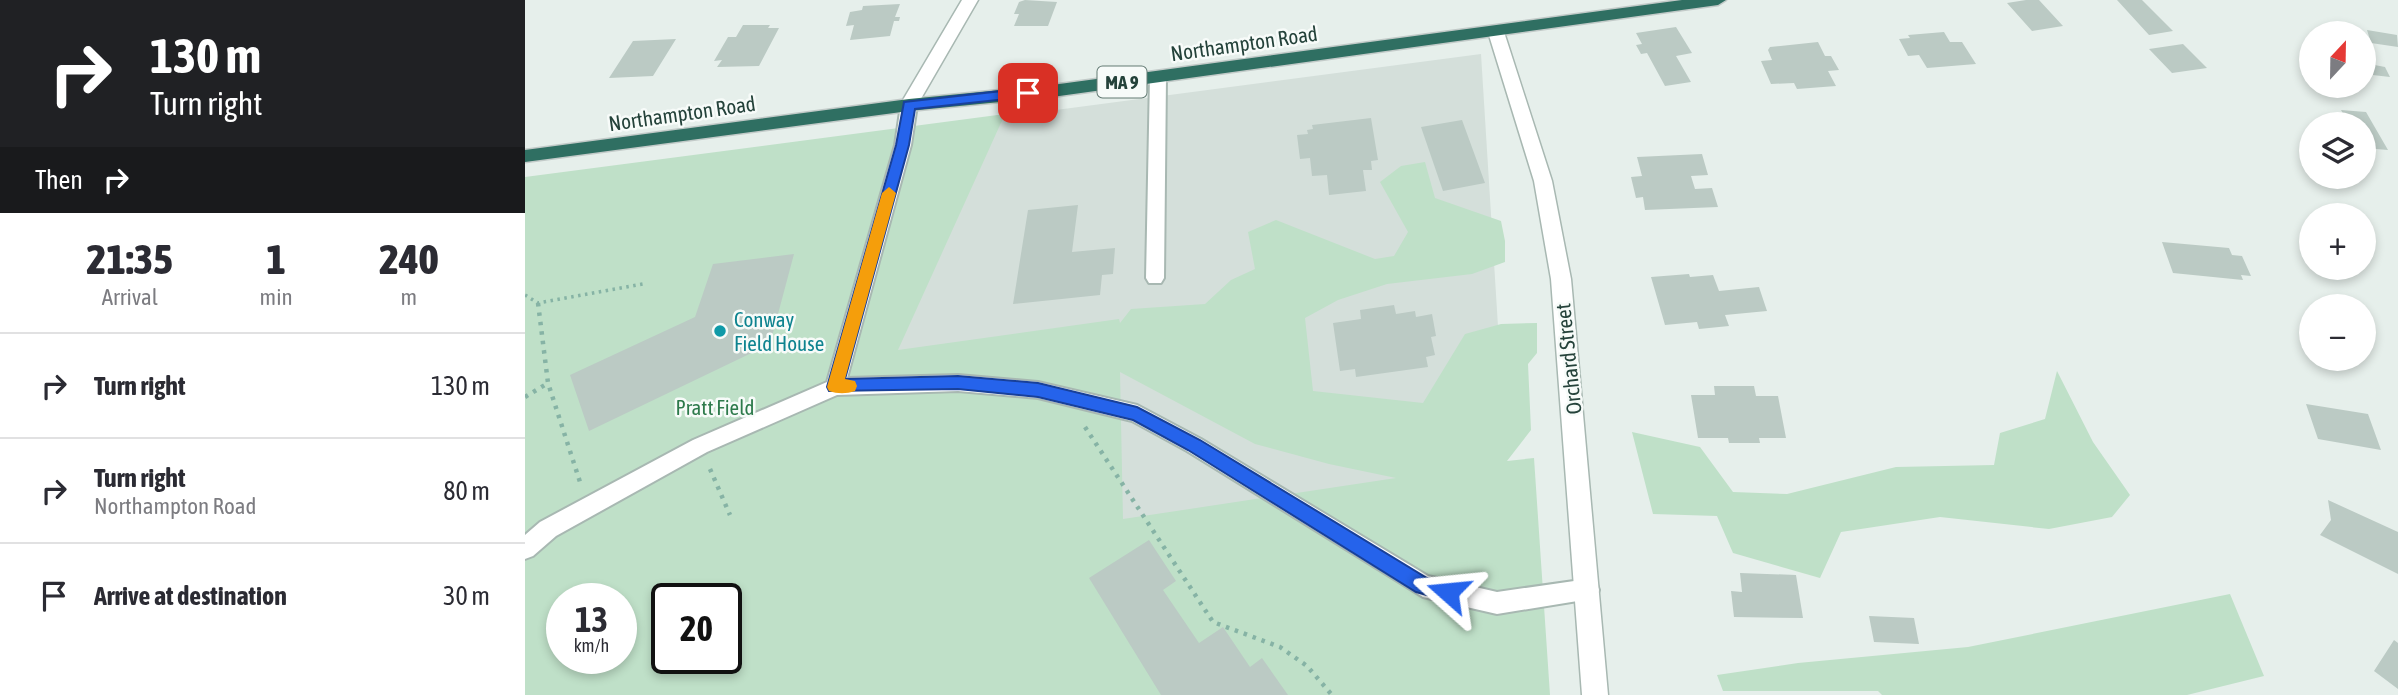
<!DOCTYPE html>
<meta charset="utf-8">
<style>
:root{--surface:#fff;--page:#f7f7f7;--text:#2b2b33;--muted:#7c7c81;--line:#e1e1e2}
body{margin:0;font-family:"Asap Condensed",sans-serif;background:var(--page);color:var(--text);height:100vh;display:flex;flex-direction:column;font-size:26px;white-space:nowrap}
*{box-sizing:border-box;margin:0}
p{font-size:23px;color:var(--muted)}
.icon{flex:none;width:38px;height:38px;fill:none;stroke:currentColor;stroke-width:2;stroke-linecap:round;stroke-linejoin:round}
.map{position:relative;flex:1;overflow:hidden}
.drawer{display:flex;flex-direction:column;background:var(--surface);width:525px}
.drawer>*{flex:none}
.hud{background:#202124;color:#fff;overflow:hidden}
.needle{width:46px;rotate:22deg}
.controls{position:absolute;left:1774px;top:21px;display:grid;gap:14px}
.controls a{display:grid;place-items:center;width:77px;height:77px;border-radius:50%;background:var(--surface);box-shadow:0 4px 10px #0003;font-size:35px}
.speed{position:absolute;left:21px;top:583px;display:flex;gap:14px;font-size:35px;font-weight:700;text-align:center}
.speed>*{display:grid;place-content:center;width:91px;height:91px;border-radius:50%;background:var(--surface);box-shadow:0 4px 10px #0003;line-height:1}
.speed small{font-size:18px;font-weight:400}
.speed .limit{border:4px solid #111;border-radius:10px;background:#fff;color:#111}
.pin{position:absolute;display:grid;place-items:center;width:60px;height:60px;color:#fff;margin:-30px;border-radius:14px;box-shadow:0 4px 10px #0006}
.me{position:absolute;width:77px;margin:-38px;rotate:288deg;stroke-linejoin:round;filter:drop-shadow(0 0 5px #0008)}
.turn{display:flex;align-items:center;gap:24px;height:147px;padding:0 35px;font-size:32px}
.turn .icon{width:91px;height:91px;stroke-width:2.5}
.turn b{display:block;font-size:49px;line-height:60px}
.then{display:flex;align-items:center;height:66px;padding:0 35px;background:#0003;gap:14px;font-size:26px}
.eta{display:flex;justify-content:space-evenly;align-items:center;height:119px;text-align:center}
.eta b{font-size:42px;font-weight:800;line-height:49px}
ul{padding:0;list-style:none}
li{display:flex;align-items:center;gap:21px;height:105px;padding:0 35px;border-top:2px solid var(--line)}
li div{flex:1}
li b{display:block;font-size:26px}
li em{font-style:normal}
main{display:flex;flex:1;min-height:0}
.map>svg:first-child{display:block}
.built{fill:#d4dfda;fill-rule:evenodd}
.green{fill:#bfe0c8;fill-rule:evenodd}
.building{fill:#bbcac4}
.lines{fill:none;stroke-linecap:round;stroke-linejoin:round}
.lane-casing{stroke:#a8b8b2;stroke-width:4}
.street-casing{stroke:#a8b8b2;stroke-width:3}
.highway-casing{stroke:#c2cac8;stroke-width:3}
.path-far1{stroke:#86b3a5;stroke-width:3.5;stroke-dasharray:2.5 4.5;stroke-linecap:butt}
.path{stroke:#86b3a5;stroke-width:4.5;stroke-dasharray:3.5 6;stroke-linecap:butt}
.lane{fill:#fff;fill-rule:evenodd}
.street{fill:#fff;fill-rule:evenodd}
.highway{fill:#2f6f62;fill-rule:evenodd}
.route{fill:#2563eb;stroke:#184099;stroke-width:2}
.slow{fill:#f59e0b}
.culture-dot{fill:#0f9aa8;stroke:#f7fbf9;stroke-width:2.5}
.labels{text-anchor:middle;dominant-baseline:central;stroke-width:5;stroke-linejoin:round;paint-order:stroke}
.shield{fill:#f7fbf9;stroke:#637a73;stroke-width:2}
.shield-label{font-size:19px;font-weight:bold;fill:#24423a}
.street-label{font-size:21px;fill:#24423a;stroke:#f7fbf9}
.culture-label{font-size:21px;fill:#0d838f;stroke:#f7fbf9;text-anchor:start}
.park-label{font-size:21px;fill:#2d7a4b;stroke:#f7fbf9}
</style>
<main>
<section class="drawer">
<div class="hud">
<div class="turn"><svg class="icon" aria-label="right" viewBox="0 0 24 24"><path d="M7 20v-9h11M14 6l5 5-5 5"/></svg><div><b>130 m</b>Turn right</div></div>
<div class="then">Then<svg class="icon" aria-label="right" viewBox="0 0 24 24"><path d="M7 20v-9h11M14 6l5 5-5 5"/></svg></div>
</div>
<div class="eta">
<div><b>21:35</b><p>Arrival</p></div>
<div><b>1</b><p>min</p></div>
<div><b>240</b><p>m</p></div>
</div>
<ul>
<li><svg class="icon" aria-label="right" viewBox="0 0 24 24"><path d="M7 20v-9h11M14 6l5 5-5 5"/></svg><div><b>Turn right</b></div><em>130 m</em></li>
<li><svg class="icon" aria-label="right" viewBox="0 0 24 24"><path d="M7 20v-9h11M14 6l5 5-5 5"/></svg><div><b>Turn right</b><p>Northampton Road</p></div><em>80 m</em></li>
<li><svg class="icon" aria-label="arrive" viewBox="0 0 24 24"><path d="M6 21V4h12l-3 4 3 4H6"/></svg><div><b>Arrive at destination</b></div><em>30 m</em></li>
</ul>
</section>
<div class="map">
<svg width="1873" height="695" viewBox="0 0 1873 695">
<rect width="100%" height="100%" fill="#e6efeb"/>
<path class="built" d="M956,54L996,695H0V180ZM37,598H96V658H37ZM142,598H201V658H142Z"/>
<path class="green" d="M480,114L373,350L594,319L595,323L606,309L680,304L706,280L730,269L723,232L751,220L850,259L869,256L883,232L855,182L876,166L900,162L910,198L976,221L980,241V262L947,274L862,284L813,300L780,318L788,391L898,403L940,334L976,324L1012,323V353L1003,364L1006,430L982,461L1009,458L1025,695H0V177ZM595,372L730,444L804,464L871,478L598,519ZM37,598H96V658H37ZM142,598H201V658H142Z
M1532,371L1568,442L1605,495L1587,517L1524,529L1415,517L1316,532L1295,578L1208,553L1192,516L1128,514L1107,432L1175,447L1208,492L1262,494L1371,467L1469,465L1475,433L1520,419Z
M1705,594L1739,676L1662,695H1357L1353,691H1198L1192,675L1273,663L1443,647Z"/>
<path class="building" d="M500,0L532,2L523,26H489L494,14H489L494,2Z
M1501,0H1514L1538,26L1507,31L1482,3Z
M1592,0H1617L1648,31L1624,35Z
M375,4L370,17H375L374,21H369L365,36L325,40L329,25L321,26L325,12L337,10L338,6Z
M218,25H245L243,28H254L234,66L192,67L197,60L189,61L203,37H211Z
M1151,27L1167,53L1151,56L1166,82L1140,86L1122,53L1116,54L1111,45L1117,44L1111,33Z
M1842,30L1872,35L1873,47L1846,43Z
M1419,32L1425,42H1437L1451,64L1402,68L1394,55L1383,56L1374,39L1385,38L1383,35Z
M151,39L128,76L84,78L108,41Z
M1293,42L1300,56H1306L1314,70L1303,71L1311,86L1272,89L1269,83L1246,84L1236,61L1247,60L1243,50L1245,47Z
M1658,44L1682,68L1647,73L1624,49Z
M1839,63L1860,67L1865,77L1839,74Z
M1816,110L1841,112L1863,150L1839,148V124H1824Z
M846,118L853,160L846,161L847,170H838L841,191L804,195L802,175L787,176L785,158L775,159L772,135L783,134L782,130L788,129L787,125Z
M937,120L960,183L918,191L896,127Z
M1177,154L1183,175L1166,176L1170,189L1187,188L1193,207L1120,210L1118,197L1111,198L1106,177L1117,176L1112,157Z
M553,205L547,252L590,248L588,274L577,275L575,295L488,304L503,210Z
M1637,242L1704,248L1707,255L1717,256L1726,276L1716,275L1718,280L1648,273Z
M269,254L245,344L64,431L45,375L170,317L188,264Z
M1164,274L1165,277L1188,275L1194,291L1234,287L1242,311L1200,315L1204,326L1174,329L1172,322L1140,325L1126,277Z
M869,305L871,314L890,311L891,317L907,314L911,336L906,337L910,355L901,357L903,367L831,377L830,369L815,371L808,323L836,319L835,310Z
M1189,386H1229L1231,396H1253L1261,438H1234L1235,443H1204L1203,438H1173L1166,395H1190Z
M1781,404L1843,414L1856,450L1793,439Z
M1803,500L1873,532V574L1795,535L1806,520Z
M624,540L651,581L638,590L674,643L698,627L725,667L737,658L763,695H636L564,578Z
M1215,573L1271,575L1278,618L1209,617L1206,591L1217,592Z
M1344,616L1389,618L1394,644L1349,642Z
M1869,640L1873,643V689L1849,671Z"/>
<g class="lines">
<g class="lane-casing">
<path id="lane" d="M633,72L641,77L639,278L636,283H624L621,278L625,77Z
M384,100L392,105L386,145L322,378L433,375L513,382L612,405L676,439L903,576L972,592L1063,579L1071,582L1074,590L1071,598L972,614L898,597L662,451L607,421L513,398L433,391L312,395L182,452L31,536L8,556L0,559V535L15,522L168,440L302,382L370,145L376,105Z"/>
</g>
<g class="street-casing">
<path id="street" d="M437,0H453L390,109H378L375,105Z
M971,27L979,32L1027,181L1046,279L1083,695H1057L1026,279L1009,181L963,32Z"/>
</g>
<g class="highway-casing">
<path id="highway" d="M1157,0H1201L1193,5L527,97L384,111L0,162V150L384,99L527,85Z"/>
</g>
<path class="path-far1" d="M0,295L13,303L118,284"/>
<path class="path" d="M13,303L23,383L55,482
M0,397L23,383
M560,427L688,622L755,647L782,666L807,695
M185,469L205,515"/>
<use href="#lane" class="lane"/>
<use href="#street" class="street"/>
<use href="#highway" class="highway"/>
</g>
<path class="route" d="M503,88L510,93L508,96L390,109L384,145L320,379L433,376L513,383L612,407L675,440L902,578L929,585L932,592L929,598L923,601L891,592L663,450L608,420L513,397L433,389L304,391L302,387L371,145L379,102Z"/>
<path class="slow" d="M364,187L371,193L320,379L330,381L332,386L330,391C321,394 313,394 304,391L302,387L357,193Z"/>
<circle class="culture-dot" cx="195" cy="331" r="7"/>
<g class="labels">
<rect class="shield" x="572.5" y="66.5" width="49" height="31" rx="5"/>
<g class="shield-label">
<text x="597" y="82">MA 9</text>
</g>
<g class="street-label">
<text transform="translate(719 43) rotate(-8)">Northampton Road</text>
<text transform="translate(157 113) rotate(-8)">Northampton Road</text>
<text transform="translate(1043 359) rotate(-96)">Orchard Street</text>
</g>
<g class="culture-label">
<text x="209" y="319">Conway<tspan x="209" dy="24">Field House</tspan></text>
</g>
<g class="park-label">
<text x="190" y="407">Pratt Field</text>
</g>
</g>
</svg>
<div class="controls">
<a><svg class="needle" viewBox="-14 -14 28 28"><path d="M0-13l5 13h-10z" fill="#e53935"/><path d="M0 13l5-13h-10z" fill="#7c7c81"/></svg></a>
<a><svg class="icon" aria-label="layers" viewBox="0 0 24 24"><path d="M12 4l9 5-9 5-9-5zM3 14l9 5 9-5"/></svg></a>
<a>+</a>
<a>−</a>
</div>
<div class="speed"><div>13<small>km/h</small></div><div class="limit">20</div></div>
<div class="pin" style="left:503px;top:93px;background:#d93025"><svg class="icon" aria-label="arrive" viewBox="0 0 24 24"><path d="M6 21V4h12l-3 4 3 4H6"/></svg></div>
<svg class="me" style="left:923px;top:592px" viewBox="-20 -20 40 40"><path d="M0-17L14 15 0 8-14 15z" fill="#2563eb" stroke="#fff" stroke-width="4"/></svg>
</div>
</main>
